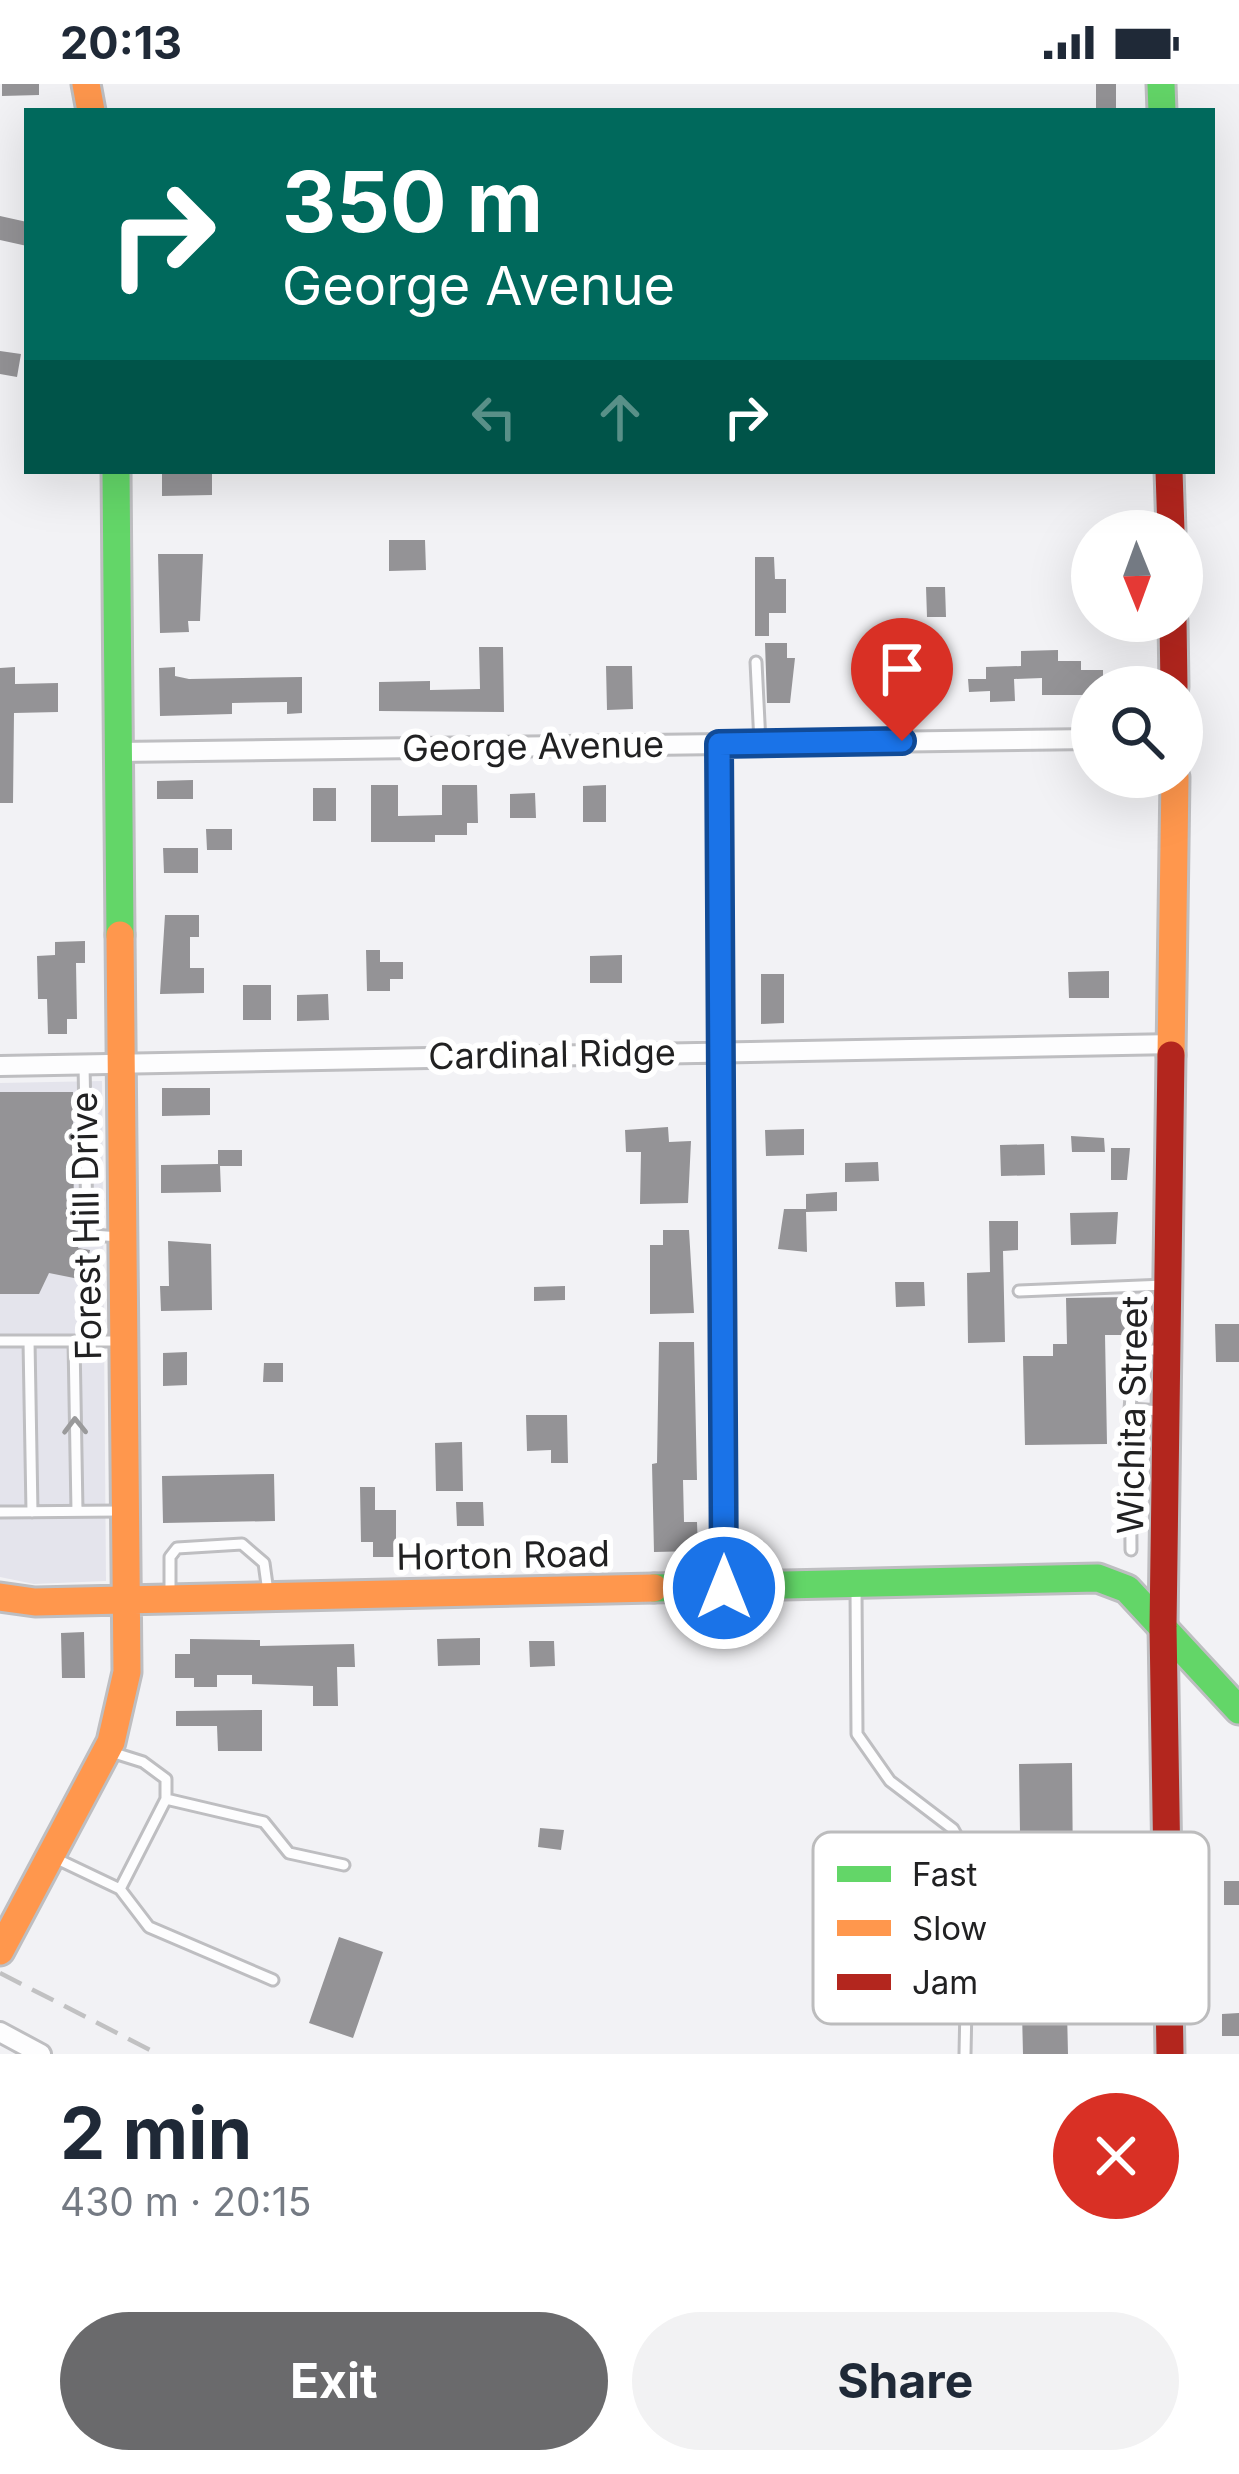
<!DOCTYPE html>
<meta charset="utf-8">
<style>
:root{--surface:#fff;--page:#f2f2f3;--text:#1f2937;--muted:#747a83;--accent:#6a6a6c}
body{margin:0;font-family:Inter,sans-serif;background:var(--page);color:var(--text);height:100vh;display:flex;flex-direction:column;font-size:45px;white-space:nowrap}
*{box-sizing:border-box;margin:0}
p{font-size:39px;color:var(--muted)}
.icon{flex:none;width:66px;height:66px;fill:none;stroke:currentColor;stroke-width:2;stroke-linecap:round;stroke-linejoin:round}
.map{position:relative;height:1970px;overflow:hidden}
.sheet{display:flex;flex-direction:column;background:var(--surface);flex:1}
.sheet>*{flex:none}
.hud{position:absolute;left:24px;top:24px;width:1191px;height:366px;border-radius:0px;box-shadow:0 12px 48px #0002;background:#00695c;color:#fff;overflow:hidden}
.needle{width:78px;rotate:179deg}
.controls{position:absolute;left:1071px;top:426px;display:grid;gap:24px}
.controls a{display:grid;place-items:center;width:132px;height:132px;border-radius:50%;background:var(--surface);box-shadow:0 12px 48px #0002;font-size:60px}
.pin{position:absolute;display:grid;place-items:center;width:102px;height:102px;color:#fff;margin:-123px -51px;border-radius:50% 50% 50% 0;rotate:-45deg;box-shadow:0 0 12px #0007}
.pin .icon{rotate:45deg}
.me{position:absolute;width:132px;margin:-66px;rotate:0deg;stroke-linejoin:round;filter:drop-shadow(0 0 9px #0008)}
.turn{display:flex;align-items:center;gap:42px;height:252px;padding:0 60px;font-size:54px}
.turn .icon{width:156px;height:156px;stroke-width:2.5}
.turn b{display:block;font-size:84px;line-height:102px}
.lanes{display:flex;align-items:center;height:114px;padding:0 60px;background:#0003;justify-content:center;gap:60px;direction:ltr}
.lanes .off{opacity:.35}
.round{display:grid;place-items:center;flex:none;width:126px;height:126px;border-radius:63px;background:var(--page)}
.head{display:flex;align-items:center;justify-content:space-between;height:204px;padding:0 60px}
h1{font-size:72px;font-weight:700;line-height:90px}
.action{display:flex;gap:24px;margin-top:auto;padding:24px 60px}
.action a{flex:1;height:138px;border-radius:72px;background:var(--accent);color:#fff;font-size:48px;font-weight:700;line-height:138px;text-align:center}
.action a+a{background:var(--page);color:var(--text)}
.status{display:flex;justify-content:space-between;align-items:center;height:84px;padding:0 60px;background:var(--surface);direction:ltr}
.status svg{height:33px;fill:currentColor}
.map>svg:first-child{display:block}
.built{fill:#e4e4ec}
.building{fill:#949396}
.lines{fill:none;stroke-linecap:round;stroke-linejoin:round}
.lane-casing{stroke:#bebec1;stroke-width:15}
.street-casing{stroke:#bebec1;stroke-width:24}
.fast-casing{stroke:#bebec1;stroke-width:33}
.slow-casing{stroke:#bebec1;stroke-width:33}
.jam-casing{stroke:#bebec1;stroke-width:33}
.lane{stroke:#fdfdfe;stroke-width:9}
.street{stroke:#fdfdfe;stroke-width:18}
.fast{stroke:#63d668;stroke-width:27}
.slow{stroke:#ff974d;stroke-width:27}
.jam{stroke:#b3261e;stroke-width:27}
.rail{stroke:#c1c1c2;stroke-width:4.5;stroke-dasharray:24 12;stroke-linecap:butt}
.oneway{stroke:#9a9a9b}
.route-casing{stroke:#114b97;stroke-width:30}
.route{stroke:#1a73e8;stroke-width:21}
.labels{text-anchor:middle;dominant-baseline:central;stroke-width:12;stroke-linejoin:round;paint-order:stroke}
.street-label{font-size:36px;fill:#212122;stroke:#fff}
.key{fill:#fff;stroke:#bcbcbd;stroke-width:3}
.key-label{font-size:33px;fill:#212122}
</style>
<div class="status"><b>20:13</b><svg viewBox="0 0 49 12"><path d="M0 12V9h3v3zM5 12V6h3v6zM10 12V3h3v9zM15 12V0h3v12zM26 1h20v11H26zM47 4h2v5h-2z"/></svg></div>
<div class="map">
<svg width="1239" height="1970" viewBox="0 0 1239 1970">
<rect width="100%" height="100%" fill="#f2f2f5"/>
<path class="built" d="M102,997L106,1497L34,1500L0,1493V999Z"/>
<path class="building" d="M2,0H39V11L2,12Z
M1096,0H1116V26H1096Z
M0,132L27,138V162L0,156Z
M0,267L21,270L17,293L0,290Z
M162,387H212V411L162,412Z
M389,456H425L426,486L389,487Z
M158,470H203L200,537H188L189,548L160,549Z
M755,473H774L775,495H786V529H769V552H755Z
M926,503H945L946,533H927Z
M765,559H787V574H795L790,619H767Z
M479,563H503L504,628L379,627V598L430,597V606L480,605Z
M1058,566V577H1081V586H1103V603H1092V611H1042V594L1014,595L1015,617L990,618V607L969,608L968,595H986V583L1021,582V567Z
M606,582H632L633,625L607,626Z
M15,583V600L58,599V628L14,629L13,719H0V584Z
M175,583V592L189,595L302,593V629L287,630V618L232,619V630L160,632L159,584Z
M897,583H923L924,615L897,616Z
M193,696V715H157V697Z
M371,701H398V732L442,731V701H477L478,739H467V751H435V758H371Z
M606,701V738H583V702Z
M313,704H336V737H313Z
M535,709L536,734H510V710Z
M206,745H232V766H207Z
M163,764H198V789H164Z
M165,831H199V853H190V884H204V909L160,910Z
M85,857V879H76L77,935H67V950H48L47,915H38L37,872L55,871V858Z
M366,866H380V878H403V895H390V907H367Z
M622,871V899H590V872Z
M1109,887V914H1069L1068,888Z
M761,890H784V939L761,940Z
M243,901H271V936H243Z
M328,910L329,936L297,937V911Z
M162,1004H210V1031L162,1032Z
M0,1008H73L74,1146L82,1149L78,1164L90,1166L84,1196L49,1189L39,1210H0Z
M668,1043L669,1058L691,1057L688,1119L640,1120L641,1068H626L625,1046Z
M804,1045V1071L766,1072L765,1046Z
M1071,1052L1104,1054L1105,1068H1072Z
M1044,1060L1045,1091L1001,1092L1000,1061Z
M1111,1064H1130L1127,1096H1111Z
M218,1066H242V1082H220L221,1108L161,1109V1081L218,1080Z
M878,1078L879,1097L845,1098V1079Z
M837,1108V1127L806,1128L807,1168L778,1165L784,1125H806V1110Z
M1118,1128L1116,1160L1071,1161L1070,1129Z
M989,1137H1018V1166L1003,1167L1005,1258L968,1259L967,1189L990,1188Z
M663,1146H689L694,1229L650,1230V1161H663Z
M168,1157L211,1160L212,1226L161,1227L160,1202H169Z
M895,1198H924L925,1222L896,1223Z
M565,1202V1216L534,1217V1203Z
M1130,1213V1251H1105L1107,1360L1025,1361L1023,1272H1053V1260H1067L1066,1214Z
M1215,1240H1239V1278H1216Z
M659,1258H694L697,1396H683L684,1438H697L698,1467L654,1468L652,1380L657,1379Z
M187,1268V1301L163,1302V1269Z
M264,1279H283V1298H263Z
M526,1331H567L568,1379H551V1366L527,1367Z
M462,1358L463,1407H436L435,1359Z
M274,1390L275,1437L163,1439L162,1392Z
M360,1403H375V1426H396V1473H373V1458H361Z
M456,1418H483L484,1442H457Z
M84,1548L85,1594H62L61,1549Z
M480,1554V1581L438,1582L437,1555Z
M190,1555L260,1556V1562L354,1560L355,1583H337L338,1622H313V1602L252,1600V1591H217V1603H194V1594H175V1570H190Z
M529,1557H554L555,1582L530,1583Z
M262,1626V1667H218L217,1642H176V1627Z
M1072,1679L1073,1789H1118L1119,1817L1021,1819L1019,1680Z
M540,1744L564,1746L561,1766L538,1763Z
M1224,1797H1239V1821H1224Z
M339,1853L383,1868L353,1954L309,1939Z
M1067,1927L1068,1970H1023L1022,1928Z
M1239,1929V1952H1222V1930Z"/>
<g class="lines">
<g class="lane-casing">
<path id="lane" d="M756,578L760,659
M84,980L87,1141L94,1151L118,1153
M1019,1207L1165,1201
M0,1257H121
M29,1257L32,1428
M74,1257L77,1427
M1130,1325L1135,1266H1161
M0,1428L120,1427
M1131,1466L1130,1325L1162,1327
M856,1506L857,1650L890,1697L953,1745L969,1774L965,1970
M170,1512V1473L177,1464L242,1460L264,1479L268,1508
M108,1667L143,1678L166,1695V1715L120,1805
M166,1715L264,1738L289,1769L344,1781
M57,1775L120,1805L149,1843L273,1896"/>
</g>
<g class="street-casing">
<path id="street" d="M719,660L724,1504
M118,668L1092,655
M0,982L1175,960
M0,1948L41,1970"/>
</g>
<g class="fast-casing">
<path id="fast" d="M1161,0L1162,27
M116,387L120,851
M654,1504L1098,1494L1127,1505L1239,1626"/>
</g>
<g class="slow-casing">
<path id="slow" d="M86,0L91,27
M1171,971L1175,693
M0,1513L35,1518L654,1504
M0,1867L111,1658L127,1588L120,851"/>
</g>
<g class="jam-casing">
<path id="jam" d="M1169,387L1171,447
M1173,537L1174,603
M1170,1970L1163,1543L1171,971"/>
</g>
<use href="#lane" class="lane"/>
<use href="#street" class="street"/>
<use href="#fast" class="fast"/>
<use href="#slow" class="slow"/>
<use href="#jam" class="jam"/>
<path class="rail" d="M0,1889L158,1970"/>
</g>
<defs><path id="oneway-chevron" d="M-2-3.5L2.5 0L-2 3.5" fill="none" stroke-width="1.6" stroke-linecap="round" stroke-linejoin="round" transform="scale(3)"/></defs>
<use class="oneway" href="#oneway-chevron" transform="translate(75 1342) rotate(-91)"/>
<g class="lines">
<g class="route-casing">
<path id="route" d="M724,1504L719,660L902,657"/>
</g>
<use href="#route" class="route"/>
</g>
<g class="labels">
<g class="street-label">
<text transform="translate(533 662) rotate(-1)">George Avenue</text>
<text transform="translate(552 970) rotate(-1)">Cardinal Ridge</text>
<text transform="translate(86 1142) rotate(-91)">Forest Hill Drive</text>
<text transform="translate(1132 1331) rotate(-89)">Wichita Street</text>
<text transform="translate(503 1471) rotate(-1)">Horton Road</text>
</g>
</g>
<rect x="813" y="1748" width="396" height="192" rx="18" class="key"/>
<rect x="837" y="1782" width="54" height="16" fill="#63d668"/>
<rect x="837" y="1836" width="54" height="16" fill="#ff974d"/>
<rect x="837" y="1890" width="54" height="16" fill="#b3261e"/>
<g class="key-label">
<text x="912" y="1802">Fast</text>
<text x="912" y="1856">Slow</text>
<text x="912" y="1910">Jam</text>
</g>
</svg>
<div class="controls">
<a><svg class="needle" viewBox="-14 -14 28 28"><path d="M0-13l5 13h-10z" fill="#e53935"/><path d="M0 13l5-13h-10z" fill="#747a83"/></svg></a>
<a><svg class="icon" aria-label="search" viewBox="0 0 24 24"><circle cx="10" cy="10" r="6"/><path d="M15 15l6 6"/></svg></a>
</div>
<div class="pin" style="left:902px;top:657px;background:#d93025"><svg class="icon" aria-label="arrive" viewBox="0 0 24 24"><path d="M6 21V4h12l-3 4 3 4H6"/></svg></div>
<svg class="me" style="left:724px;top:1504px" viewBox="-20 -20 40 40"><circle r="17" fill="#1a73e8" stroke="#fff" stroke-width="3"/><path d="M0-11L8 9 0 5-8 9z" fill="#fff"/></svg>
<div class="hud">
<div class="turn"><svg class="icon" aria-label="right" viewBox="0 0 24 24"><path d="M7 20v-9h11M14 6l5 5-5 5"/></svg><div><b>350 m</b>George Avenue</div></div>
<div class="lanes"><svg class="icon off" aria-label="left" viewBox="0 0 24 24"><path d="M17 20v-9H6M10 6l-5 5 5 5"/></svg><svg class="icon off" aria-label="ahead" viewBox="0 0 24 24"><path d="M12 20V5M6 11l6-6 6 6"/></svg><svg class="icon" aria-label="right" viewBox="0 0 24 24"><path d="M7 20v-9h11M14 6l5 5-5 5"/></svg></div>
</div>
</div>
<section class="sheet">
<div class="head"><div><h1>2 min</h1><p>430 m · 20:15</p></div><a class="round" style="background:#d93025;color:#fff"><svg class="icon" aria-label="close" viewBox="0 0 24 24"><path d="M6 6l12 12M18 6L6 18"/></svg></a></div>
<div class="action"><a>Exit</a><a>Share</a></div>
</section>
